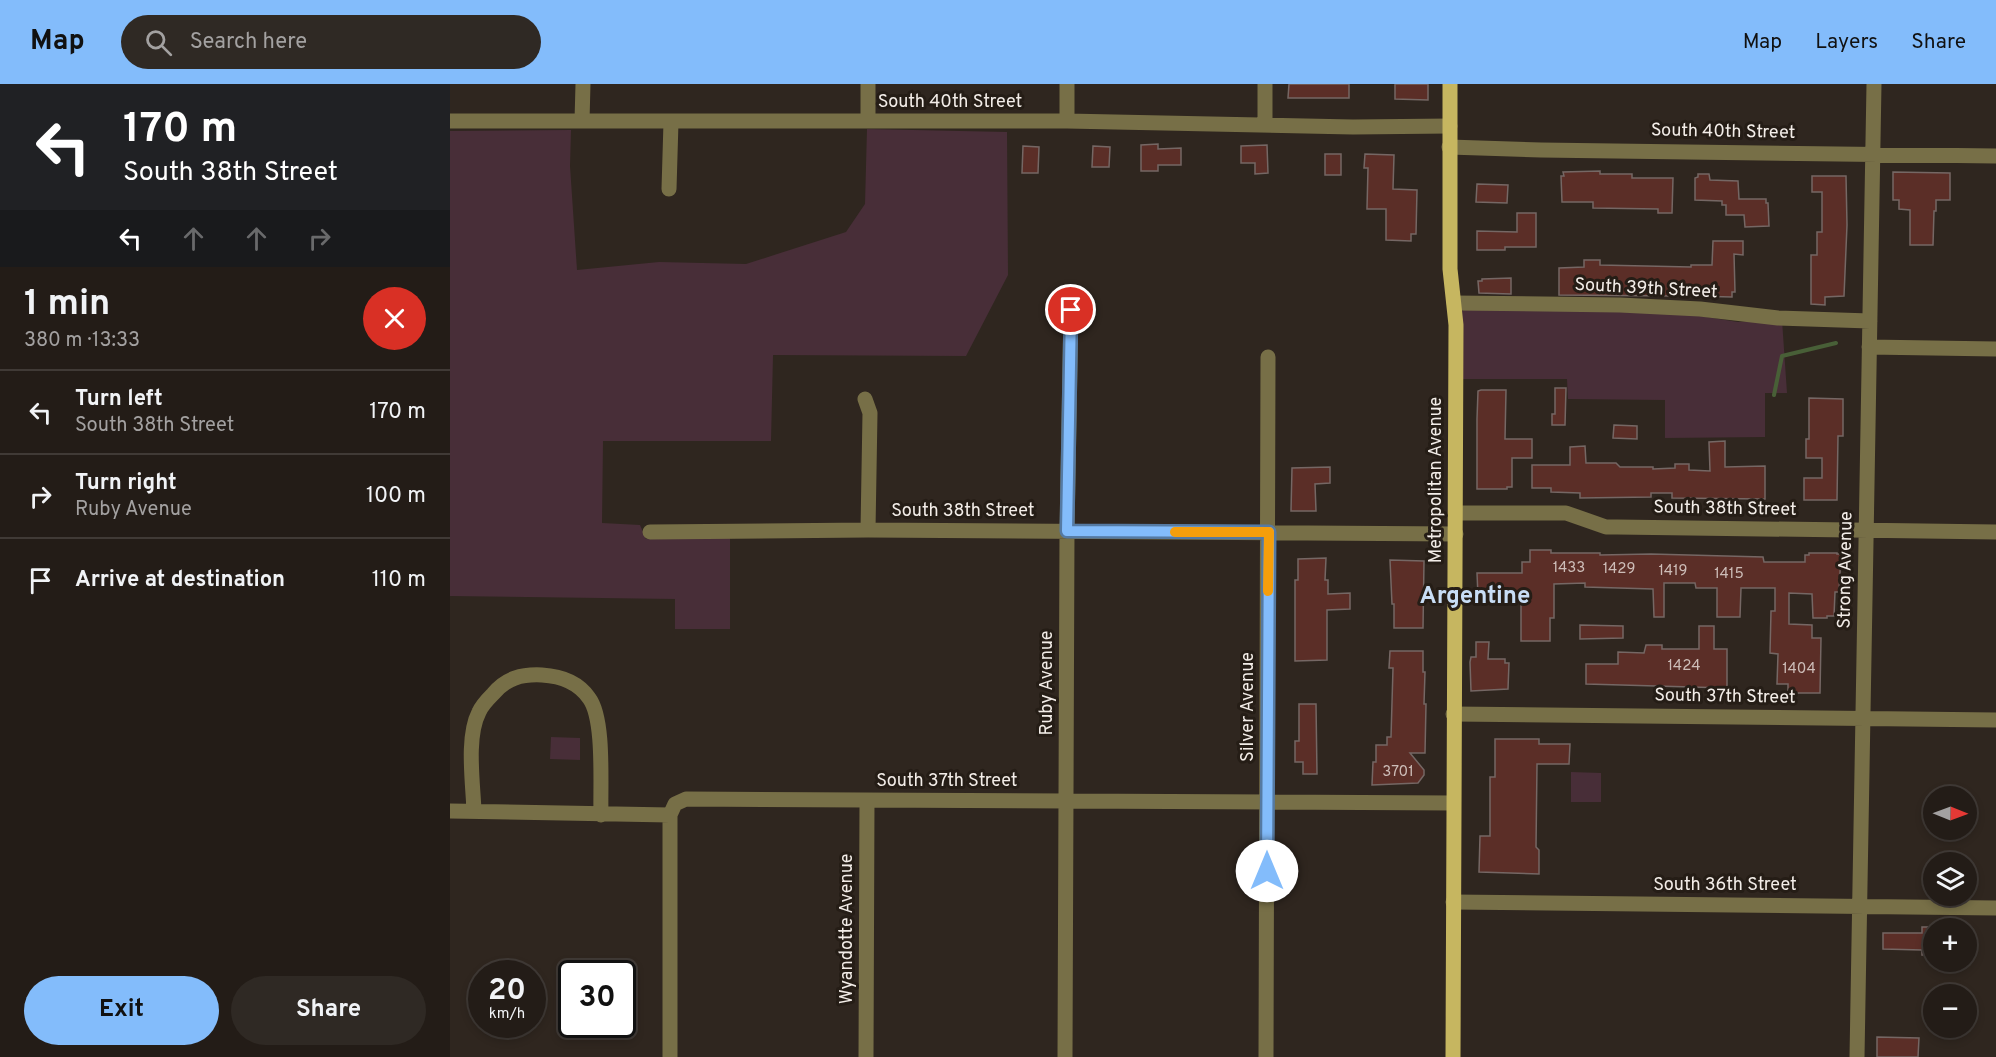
<!DOCTYPE html>
<meta charset="utf-8">
<style>
:root{--surface:#231c17;--page:#2f2924;--text:#f1f3f6;--muted:#a3a1a1;--line:#403a36;--accent:#83bcfb}
body{margin:0;font-family:Overpass,sans-serif;background:var(--page);color:var(--text);height:100vh;display:flex;flex-direction:column;font-size:22px;white-space:nowrap}
*{box-sizing:border-box;margin:0}
p{font-size:20px;color:var(--muted)}
.icon{flex:none;width:33px;height:33px;fill:none;stroke:currentColor;stroke-width:2;stroke-linecap:round;stroke-linejoin:round}
.map{position:relative;flex:1;overflow:hidden}
.sheet{display:flex;flex-direction:column;background:var(--surface);width:450px}
.sheet>*{flex:none}
.guide{background:#202124;color:#fff;overflow:hidden}
.needle{width:39px;rotate:91deg}
.fabs{position:absolute;left:1473px;top:702px;display:grid;gap:12px}
.fabs a{display:grid;place-items:center;width:54px;height:54px;border-radius:50%;background:var(--surface);box-shadow:0 3px 9px #0003,0 0 0 2px var(--line);font-size:30px}
.speed{position:absolute;left:18px;top:876px;display:flex;gap:12px;font-size:30px;font-weight:700;text-align:center}
.speed>*{display:grid;place-content:center;width:78px;height:78px;border-radius:50%;background:var(--surface);box-shadow:0 3px 9px #0003,0 0 0 2px var(--line);line-height:1}
.speed small{font-size:15px;font-weight:400}
.speed .limit{border:3px solid #111;border-radius:9px;background:#fff;color:#111}
.pin{position:absolute;display:grid;place-items:center;width:51px;height:51px;color:#fff;margin:-26px;border:3px solid #fff;border-radius:50%;box-shadow:0 2px 6px #0007}
.me{position:absolute;width:66px;margin:-33px;rotate:0deg;stroke-linejoin:round;filter:drop-shadow(0 0 4px #0008)}
.turn{display:flex;align-items:center;gap:21px;height:126px;padding:0 24px;font-size:27px}
.turn .icon{width:78px;height:78px;stroke-width:2.5}
.turn b{display:block;font-size:42px;line-height:51px}
.lanes{display:flex;align-items:center;height:57px;padding:0 24px;background:#0003;justify-content:center;gap:30px;direction:ltr}
.lanes .off{opacity:.35}
.round{display:grid;place-items:center;flex:none;width:63px;height:63px;border-radius:32px;background:var(--page)}
.headline{display:flex;align-items:center;justify-content:space-between;height:102px;padding:0 24px}
h1{font-size:36px;font-weight:700;line-height:45px}
.cta{display:flex;gap:12px;margin-top:auto;padding:12px 24px}
.cta a{flex:1;height:69px;border-radius:36px;background:var(--accent);color:#111;font-size:24px;font-weight:700;line-height:69px;text-align:center}
.cta a+a{background:var(--page);color:var(--text)}
ul{padding:0;list-style:none}
li{display:flex;align-items:center;gap:18px;height:84px;padding:0 24px;border-top:2px solid var(--line)}
li div{flex:1}
li b{display:block;font-size:22px}
li em{font-style:normal}
header{display:flex;align-items:center;gap:36px;box-sizing:border-box;height:84px;padding:0 30px;background:var(--accent);color:#111}
header strong{font-size:28px}
nav{display:flex;gap:33px;margin-inline-start:auto;font-size:21px}
.search{width:420px;height:54px;background:var(--page);display:flex;align-items:center;gap:15px;box-sizing:border-box;padding:0 21px;border-radius:33px;color:var(--muted);font-size:22px}
main{display:flex;flex:1;min-height:0}
.map>svg:first-child{display:block}
.green{fill:#482e38}
.lines{fill:none;stroke-linecap:round;stroke-linejoin:round}
.stream{stroke:#485f37;stroke-width:4}
.building{fill:#5b2e27;stroke:#756764;stroke-width:1.5}
.minor{stroke:#776f47;stroke-width:15}
.major{stroke:#c6b660;stroke-width:15}
.route-casing{stroke:#557aa3;stroke-width:15}
.route{stroke:#83bcfb;stroke-width:10}
.slow{stroke:#f59e0b;stroke-width:10}
.labels{text-anchor:middle;dominant-baseline:central;stroke-width:6;stroke-linejoin:round;paint-order:stroke}
.number-label{font-size:15px;fill:#cdbdb8}
.street-label{font-size:18px;fill:#f3ede8;stroke:#251d16}
.district-label{font-size:24px;font-weight:bold;fill:#c8ddf5;stroke:#251d16}
</style>
<header>
<strong>Map</strong>
<div class="search"><svg class="icon" aria-label="search" viewBox="0 0 24 24"><circle cx="10" cy="10" r="6"/><path d="M15 15l6 6"/></svg>Search here</div>
<nav><a>Map</a><a>Layers</a><a>Share</a></nav>
</header>
<main>
<section class="sheet">
<div class="guide">
<div class="turn"><svg class="icon" aria-label="left" viewBox="0 0 24 24"><path d="M17 20v-9H6M10 6l-5 5 5 5"/></svg><div><b>170 m</b>South 38th Street</div></div>
<div class="lanes"><svg class="icon" aria-label="left" viewBox="0 0 24 24"><path d="M17 20v-9H6M10 6l-5 5 5 5"/></svg><svg class="icon off" aria-label="ahead" viewBox="0 0 24 24"><path d="M12 20V5M6 11l6-6 6 6"/></svg><svg class="icon off" aria-label="ahead" viewBox="0 0 24 24"><path d="M12 20V5M6 11l6-6 6 6"/></svg><svg class="icon off" aria-label="right" viewBox="0 0 24 24"><path d="M7 20v-9h11M14 6l5 5-5 5"/></svg></div>
</div>
<div class="headline"><div><h1>1 min</h1><p>380 m · 13:33</p></div><a class="round" style="background:#d93025;color:#fff"><svg class="icon" aria-label="close" viewBox="0 0 24 24"><path d="M6 6l12 12M18 6L6 18"/></svg></a></div>
<ul>
<li><svg class="icon" aria-label="left" viewBox="0 0 24 24"><path d="M17 20v-9H6M10 6l-5 5 5 5"/></svg><div><b>Turn left</b><p>South 38th Street</p></div><em>170 m</em></li>
<li><svg class="icon" aria-label="right" viewBox="0 0 24 24"><path d="M7 20v-9h11M14 6l5 5-5 5"/></svg><div><b>Turn right</b><p>Ruby Avenue</p></div><em>100 m</em></li>
<li><svg class="icon" aria-label="arrive" viewBox="0 0 24 24"><path d="M6 21V4h12l-3 4 3 4H6"/></svg><div><b>Arrive at destination</b></div><em>110 m</em></li>
</ul>
<div class="cta"><a>Exit</a><a>Share</a></div>
</section>
<div class="map">
<svg width="1546" height="973" viewBox="0 0 1546 973">
<rect width="100%" height="100%" fill="#2f261f"/>
<path class="green" d="M417,45L557,48L558,191L516,272L323,271L321,357H153L152,439L190,441L196,455L280,453V545H225V515L0,512V47L121,46L120,82L127,186L209,178L296,180L396,148L415,120Z
M1015,225L1231,229L1288,238L1332,236L1337,309H1315V353L1215,354V316L1118,315L1117,295H1012V227Z
M101,653L130,654V676L100,675Z
M1121,688L1151,689V718H1121Z"/>
<g class="lines">
<path class="stream" d="M1324,311L1332,272L1386,259"/>
</g>
<path class="building" d="M839,0H899V14H838Z
M945,0H978V16L945,15Z
M708,60V65L731,64V81H708V87H691V61Z
M817,61L818,89L805,90V79H791V62Z
M573,62L589,63L588,89H572Z
M643,62L660,63L659,83H642Z
M875,70H891V91H875Z
M915,70L944,71L943,105L967,106L966,150H961V157L936,156V125H917L918,84H914Z
M1150,87V90H1182V94H1223L1222,129H1208V125L1143,124V118H1112L1111,92H1114L1113,88Z
M1443,88L1500,89V116H1486V127H1484L1483,161H1460V126L1449,125V116H1443Z
M1248,90H1259L1260,96L1288,97L1289,115H1316V119H1318L1319,142L1295,143L1294,131H1276V121H1272V117L1245,116V94L1248,93Z
M1362,92H1396L1397,141L1394,212L1375,213V221L1361,220V171H1367V148H1372V108H1362Z
M1027,100L1058,101L1057,119L1026,118Z
M1067,129H1086V163H1055V166H1027V147L1067,148Z
M1263,157H1293V171L1284,170L1285,208H1282V213L1244,212V209L1223,208V212L1109,211V184L1134,183V176H1150V181L1241,183V181H1262Z
M1061,194V210L1029,209L1028,197H1032V195Z
M1105,304H1116L1115,341H1102V330H1105Z
M1031,306H1056L1055,355H1082V374H1062V403H1057V405H1027V335L1028,307Z
M1359,314L1393,315V352H1388L1387,416H1354V394H1372V374H1356V355H1359Z
M1164,341L1187,342V355L1163,354Z
M1275,357V383L1315,382V415L1222,414V409H1201V413L1130,414V409L1101,408V404H1082V381H1120V363L1135,362L1136,379H1166L1170,383H1203V385L1225,384V380H1239V386L1260,387L1259,358Z
M880,383V399L865,400L866,427H841L842,384Z
M1080,466H1101V469H1150V471L1201,470L1313,473L1314,478H1355V471H1359V469H1387V470H1391L1389,508H1385L1384,532H1377V534H1363L1362,510L1339,509V540L1362,541V554H1371L1370,609H1338V600H1327L1328,570L1320,569L1321,527H1325V504H1291L1290,533H1267V504H1246L1245,499H1214V533H1204L1203,505L1135,503V499L1104,500V534H1100V557H1071V519H1063V512H1028L1027,489H1072V478H1080Z
M876,474L875,496H878V510L900,509V525L877,526V576L845,577V496H848V475Z
M940,476L974,477L973,544H944V520H942Z
M1130,541L1173,542V554L1130,555Z
M1249,542H1264V565H1277V604L1136,600V580H1168V568L1194,569L1196,561H1212V565H1249Z
M1026,558H1039L1038,575H1055V579H1059L1058,605L1021,607L1020,578L1021,573H1026Z
M940,567H973V588H975L974,620H976L975,669H960L974,686V691L968,699L922,701L923,678H926V661H937V653H941L943,584H939Z
M849,620H866L867,690H853V678H845V657H849Z
M1045,655H1089V660H1120L1119,680H1087L1086,763L1089,766V790L1029,788L1030,752H1040V693H1045Z
M1472,843H1484V871H1472V866L1433,865V849H1472Z
M1427,953L1469,954L1468,973H1427Z"/>
<g class="lines">
<path class="minor" d="M617,0V37
M815,0V40
M0,37H617L903,43L1000,42
M132,37L133,0
M418,37V0
M999,63L1091,66L1546,72
M219,105L221,38
M1004,219L1170,221L1250,225L1328,234L1420,237
M1419,263L1546,265
M415,315L420,329L418,446
M1006,429H1116L1156,443H1167L1546,448
M200,448L418,446L1006,450
M1003,630L1546,636
M0,727L220,731
M24,727C23,699 16,653 29,628C32,621 38,615 43,610C56,594 72,590 92,591C109,592 128,598 139,614C155,635 150,703 151,731
M1003,818L1546,824
M220,973V731L225,720L236,715L1003,719
M416,973L417,717
M615,973L617,447L621,226
M816,973L818,273
M1407,973L1424,0"/>
<path class="major" d="M1000,0V185L1006,241L1003,973"/>
</g>
<g class="lines">
<g class="route-casing">
<path id="route" d="M621,226L617,447L819,448L817,787"/>
</g>
<use href="#route" class="route"/>
<path class="slow" d="M725,448H819L818,507"/>
</g>
<g class="labels">
<g class="number-label">
<text x="1119" y="484">1433</text>
<text x="1169" y="485">1429</text>
<text x="1223" y="487">1419</text>
<text x="1279" y="490">1415</text>
<text x="1234" y="582">1424</text>
<text x="1349" y="585">1404</text>
<text x="948" y="688">3701</text>
</g>
<g class="street-label">
<text x="500" y="18">South 40th Street</text>
<text transform="translate(1273 48) rotate(1)">South 40th Street</text>
<text transform="translate(1196 205) rotate(3)">South 39th Street</text>
<text transform="translate(986 396) rotate(-90)">Metropolitan Avenue</text>
<text transform="translate(1275 425) rotate(1)">South 38th Street</text>
<text x="513" y="427">South 38th Street</text>
<text transform="translate(1396 486) rotate(-89)">Strong Avenue</text>
<text transform="translate(597 599) rotate(-90)">Ruby Avenue</text>
<text transform="translate(1275 613) rotate(1)">South 37th Street</text>
<text transform="translate(798 623) rotate(-90)">Silver Avenue</text>
<text x="497" y="697">South 37th Street</text>
<text x="1275" y="801">South 36th Street</text>
<text transform="translate(397 845) rotate(-90)">Wyandotte Avenue</text>
</g>
<g class="district-label">
<text x="1025" y="513">Argentine</text>
</g>
</g>
</svg>
<div class="fabs">
<a><svg class="needle" viewBox="-14 -14 28 28"><path d="M0-13l5 13h-10z" fill="#e53935"/><path d="M0 13l5-13h-10z" fill="#a3a1a1"/></svg></a>
<a><svg class="icon" aria-label="layers" viewBox="0 0 24 24"><path d="M12 4l9 5-9 5-9-5zM3 14l9 5 9-5"/></svg></a>
<a>+</a>
<a>−</a>
</div>
<div class="speed"><div>20<small>km/h</small></div><div class="limit">30</div></div>
<div class="pin" style="left:621px;top:226px;background:#d93025"><svg class="icon" aria-label="arrive" viewBox="0 0 24 24"><path d="M6 21V4h12l-3 4 3 4H6"/></svg></div>
<svg class="me" style="left:817px;top:787px" viewBox="-20 -20 40 40"><circle r="19" fill="#fff"/><path d="M0-13L10 11 0 6-10 11z" fill="#83bcfb"/></svg>
</div>
</main>
